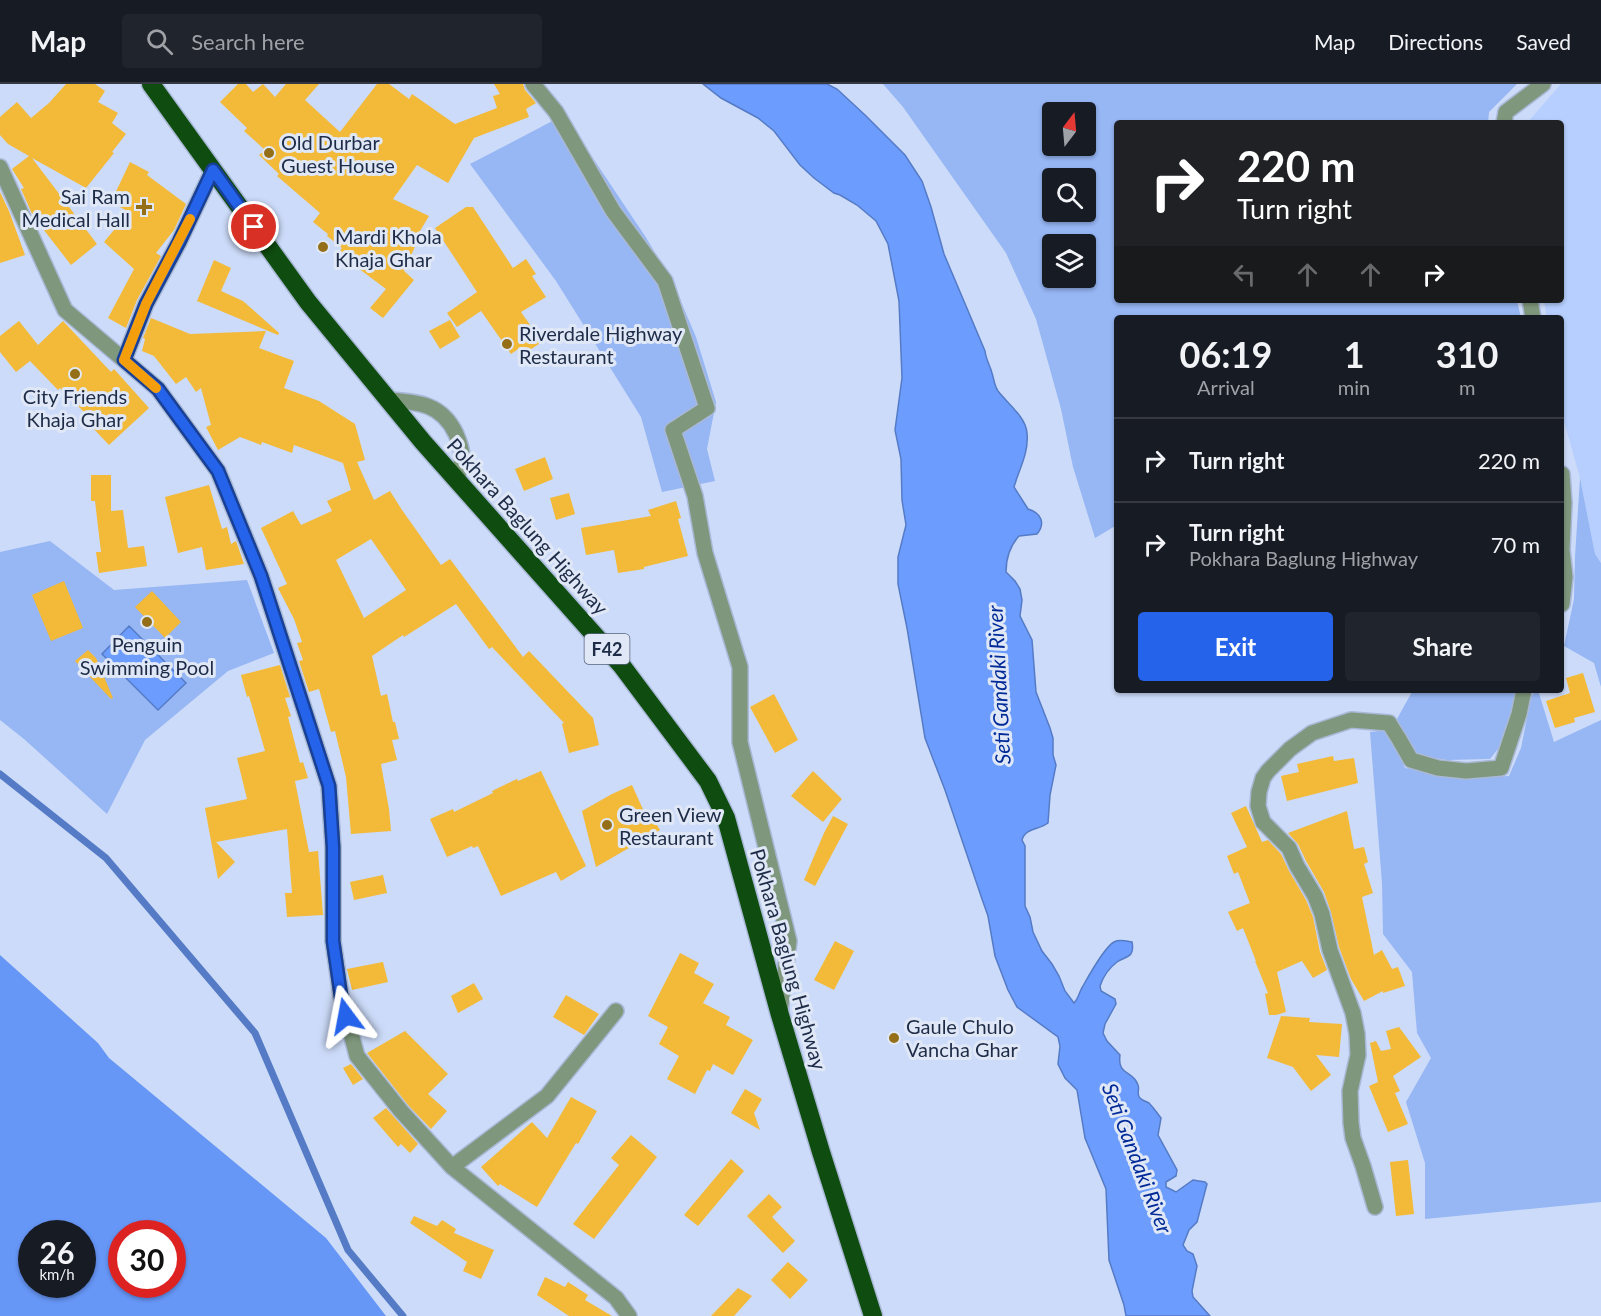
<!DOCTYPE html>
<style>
:root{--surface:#171b24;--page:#20242c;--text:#f1f3f6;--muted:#9ea1a6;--line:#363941;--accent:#2563eb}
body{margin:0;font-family:Lato,sans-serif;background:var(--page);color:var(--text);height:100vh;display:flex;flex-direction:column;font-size:22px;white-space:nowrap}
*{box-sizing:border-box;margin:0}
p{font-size:20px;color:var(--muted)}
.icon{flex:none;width:33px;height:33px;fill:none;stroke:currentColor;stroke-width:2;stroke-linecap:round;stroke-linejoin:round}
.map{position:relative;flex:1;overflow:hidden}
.side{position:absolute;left:1114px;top:231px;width:450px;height:378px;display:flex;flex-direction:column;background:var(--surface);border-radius:6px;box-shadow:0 2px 4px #0004}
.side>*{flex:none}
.guide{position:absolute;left:1114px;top:36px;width:450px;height:183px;border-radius:6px;box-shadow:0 2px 4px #0004;background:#202124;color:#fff;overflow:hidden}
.needle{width:39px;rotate:16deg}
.tools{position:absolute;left:1042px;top:18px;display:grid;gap:12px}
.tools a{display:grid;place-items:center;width:54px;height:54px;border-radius:6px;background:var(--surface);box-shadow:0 2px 4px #0004;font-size:30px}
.speed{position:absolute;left:18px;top:1136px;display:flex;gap:12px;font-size:30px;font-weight:700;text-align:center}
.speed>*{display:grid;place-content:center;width:78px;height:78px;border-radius:50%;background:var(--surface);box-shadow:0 2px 4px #0004;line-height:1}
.speed small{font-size:15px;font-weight:400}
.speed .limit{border:9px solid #d22;background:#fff;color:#111}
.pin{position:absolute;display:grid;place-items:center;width:51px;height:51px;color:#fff;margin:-26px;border:3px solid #fff;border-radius:50%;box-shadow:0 2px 6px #0007}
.me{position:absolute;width:66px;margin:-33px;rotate:347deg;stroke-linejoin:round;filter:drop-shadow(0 0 4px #0008)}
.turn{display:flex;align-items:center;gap:21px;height:126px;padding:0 24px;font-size:27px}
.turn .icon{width:78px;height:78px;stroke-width:2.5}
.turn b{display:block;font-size:42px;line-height:51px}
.lanes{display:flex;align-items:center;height:57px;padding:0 24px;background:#0003;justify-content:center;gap:30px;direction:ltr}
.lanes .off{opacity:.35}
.eta{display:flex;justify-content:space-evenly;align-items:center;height:102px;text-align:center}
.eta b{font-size:36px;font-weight:700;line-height:42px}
.action{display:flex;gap:12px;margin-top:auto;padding:12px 24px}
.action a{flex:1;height:69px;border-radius:6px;background:var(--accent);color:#fff;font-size:24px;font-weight:700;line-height:69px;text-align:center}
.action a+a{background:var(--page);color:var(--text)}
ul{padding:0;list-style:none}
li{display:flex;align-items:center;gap:18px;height:84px;padding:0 24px;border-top:2px solid var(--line)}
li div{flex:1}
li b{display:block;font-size:22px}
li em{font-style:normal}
header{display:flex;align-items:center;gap:36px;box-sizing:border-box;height:84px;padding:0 30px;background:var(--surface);border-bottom:2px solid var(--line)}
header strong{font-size:28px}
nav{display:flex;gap:33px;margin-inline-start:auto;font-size:21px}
.search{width:420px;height:54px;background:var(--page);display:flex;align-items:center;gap:15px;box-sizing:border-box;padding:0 21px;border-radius:6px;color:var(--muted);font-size:22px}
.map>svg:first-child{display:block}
.built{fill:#b6cffe}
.green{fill:#96b6f4;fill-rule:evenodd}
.forest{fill:#6696f6;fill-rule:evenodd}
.water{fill:#6c9dfe;stroke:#557bc7;stroke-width:1.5}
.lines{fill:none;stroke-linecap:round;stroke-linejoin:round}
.stream{stroke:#557bc7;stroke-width:7}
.building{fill:#f3b938;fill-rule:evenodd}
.minor-casing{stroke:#a9b8d6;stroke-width:18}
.highway-casing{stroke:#a9b8d6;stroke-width:21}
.minor{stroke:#7f987d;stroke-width:15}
.highway{stroke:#0f4c0f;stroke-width:18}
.route-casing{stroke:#184099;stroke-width:15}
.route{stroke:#2563eb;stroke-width:10}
.slow{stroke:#f59e0b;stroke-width:10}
.poi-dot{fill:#956f18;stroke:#e0e8f7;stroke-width:2}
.labels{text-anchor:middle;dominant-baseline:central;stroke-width:6;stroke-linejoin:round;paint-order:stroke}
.shield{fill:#e0e8f7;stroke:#58647c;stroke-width:1.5}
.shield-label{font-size:18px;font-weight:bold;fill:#1e2c48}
.poi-label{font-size:20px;fill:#1e2c48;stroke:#e0e8f7;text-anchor:start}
.street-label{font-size:20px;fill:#1e2c48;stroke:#e0e8f7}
.water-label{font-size:21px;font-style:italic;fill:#002a97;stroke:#e0e8f7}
</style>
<header>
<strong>Map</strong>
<div class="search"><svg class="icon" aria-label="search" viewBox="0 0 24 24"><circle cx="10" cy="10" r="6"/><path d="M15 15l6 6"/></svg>Search here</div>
<nav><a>Map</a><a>Directions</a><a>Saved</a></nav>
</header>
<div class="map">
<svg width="1601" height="1232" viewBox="0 0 1601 1232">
<rect width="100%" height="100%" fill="#ccdbf9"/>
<path class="built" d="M1561,0H1601V479L1595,470L1580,394L1562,330V234H1547L1544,216H1562V39H1527Z"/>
<path class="green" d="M883,0H1517L1489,28L1488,39H1118V216H1517L1521,234H1118L1117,441L1095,454L1073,383L1061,325L1036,235L1006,169L903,23ZM1086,28V62H1053V28ZM1086,94V128H1053V94ZM1086,160V194H1053V160Z
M564,31L645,152L673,199L696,253L716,318L707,365L715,397L662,408L641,333L556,197L470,80Z
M1580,394L1595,470L1601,479V603L1594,579L1564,562L1574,515L1575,473Z
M50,457L114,506L247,496L274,569L228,587L145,656L107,730L24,655L0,636V468Z
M1413,606H1518L1498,665L1490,675L1447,676L1415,671L1397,635Z
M1535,606H1538L1554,658L1601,636V1118L1425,1135V1079L1406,1018L1431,974L1417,949L1412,888L1383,850L1382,799L1370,648L1388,646L1405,684L1462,694L1509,692L1521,664L1531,614Z"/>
<path class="forest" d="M0,871L98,959L109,974L326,1154L386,1232H0ZM32,1149H82V1200H32ZM122,1149H172V1200H122Z"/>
<path class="water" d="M703,0H827L837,5L865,31L905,71L922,97L931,123L944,170L985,267C986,276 990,281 992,289C994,295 994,301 998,307C1007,319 1026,333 1027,349C1029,369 1019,385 1014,403L1028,425C1041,429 1046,439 1037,450L1019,452C1009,463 1006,474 1006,488L1015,497L1020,505L1022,516L1020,532L1032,556L1036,608L1050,644L1053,654V671L1056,681L1050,711L1048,739C1039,746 1025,744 1022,756L1025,762V822L1030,833L1033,848L1042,867L1052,880L1059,892L1065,907L1074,919C1079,914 1079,908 1083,902C1088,893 1105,863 1114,858C1120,855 1125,857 1132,858C1135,874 1126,872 1117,878C1109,884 1103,893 1100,902L1101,907L1115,915L1116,920L1105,940L1103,949L1107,957L1120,971C1117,992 1133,986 1138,1001C1140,1006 1136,1010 1140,1014C1143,1017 1145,1017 1149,1019C1153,1023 1157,1029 1161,1034L1158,1051L1177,1086L1176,1092L1166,1098V1103L1176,1108L1193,1096L1205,1098L1207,1100L1197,1138L1189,1146L1183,1161L1187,1167L1193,1170L1197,1182L1192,1207L1193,1213L1210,1232H1126L1124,1221L1109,1176L1106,1105L1085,1054L1077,1006L1065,994L1058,980L1060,962L1058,953L1017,923L1008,906L995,872L988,832L982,815L945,706L925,654L907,544L898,500V473L906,441L902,416L901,375L895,346L902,294L899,217L888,160L876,137L857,121L840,111L834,109L814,94L800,81L774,47L758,34L721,14Z
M129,542L186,599L158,626L102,570Z"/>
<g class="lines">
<path class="stream" d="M0,690L106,774L255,949L348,1166L403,1232"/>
</g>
<path class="building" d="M66,0H95L105,7L98,18L118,29L112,39L126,50L112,68L114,69L86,104L32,74L97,160L71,181L33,132L21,105L24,104L12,85L29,72L8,60L0,51V33L17,18L31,34L49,19Z
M238,0H246L253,8L263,0L275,13L286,0H319L305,16L340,48L377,0H389L409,15L412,10L455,40L497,24L493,12L500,10L494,0H523L525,6L536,19L526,25L529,33L474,54L448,99L417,81L393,115L429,132L414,157L419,154L404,187L414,196L383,234L370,224L386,205L338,169L342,164L327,152L328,150L313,138L320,129L277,92L279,90L259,71L265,66L244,47L247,44L220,18Z
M130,78L149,88L147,91L186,120L174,146L156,169L161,172L137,216L126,244L108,234L134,185L104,158L129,128L111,118Z
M0,108L9,127L25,171L0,179Z
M466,123H473L513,184L526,175L536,190L532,192L546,213L521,228L542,258L525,269L521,263L511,270L481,227L457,243L447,229L477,208L435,144Z
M214,176L231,184L221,207L243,217L279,249L278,251L197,217Z
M151,234L190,250L266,247L259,264L294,277L284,304L319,317L355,340L365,376L357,378L374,416L390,407L402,426L441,481L450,475L523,573L529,567L593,634L599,661L569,669L562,640L564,639L492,563L489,565L456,520L404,553L403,551L372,572L381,612L387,610L393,638H395L399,655L392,656L397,676L381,680L389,725L391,747L351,750L346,693L335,647L331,648L319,605L309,608L299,577L303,576L297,559L302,558L294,535L278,504L287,500L261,444L293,427L301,441L332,427L327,417L351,406L343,379L294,361L292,369L262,358L261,361L240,353L218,366L206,343L211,341L201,304L196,308L186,293L176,300L154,272L142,267L145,255L143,254ZM371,455L406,506L364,534L336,476Z
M450,236L460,253L440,265L429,247Z
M19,237L38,261L63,237L111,288L114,285L149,324L109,361L90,341L93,337L60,304L58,306L30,277L16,288L0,268V252Z
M545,373L553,395L524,407L515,385Z
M91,391H111V427L123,426L128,464L144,462L147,482L99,489L96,468H101L95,417H91Z
M209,401L222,445L227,443L231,460L236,457L244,480L206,486L202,463L178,469L165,413Z
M569,409L575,430L556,436L550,414Z
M676,417L681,434L678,435L688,472L644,483V485L618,489L614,466L586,471L581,444L651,432L648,426Z
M64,497L83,544L51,557L32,511Z
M152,507L181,538L165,554L135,523Z
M88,566L96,574L113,614L111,615L75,577Z
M280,581L290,613L285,614L291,632L288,633L300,679L303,678L308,694L295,697L309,768L318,767L323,831L287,833L285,809H292L287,745L216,758L235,778L218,795L205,724L247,715L237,674L265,667L249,612L247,613L241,591Z
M1583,589L1595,628L1574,634L1575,638L1555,644L1546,617L1570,609L1566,594Z
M774,610L798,656L775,669L750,623Z
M1333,672L1334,677L1354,674L1358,699L1287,717L1281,692L1299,688L1297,680Z
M541,687L586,782L561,797L556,788L501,812L478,762L473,764L472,762L447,773L430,735L453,725L454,728L493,709L492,707L517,695L518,697Z
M813,687L842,715L823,738L791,712Z
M632,701L646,732L649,729L660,746L596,783L582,727L612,710Z
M1246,722L1262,758L1268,756L1281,770L1289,787L1306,816L1313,833L1320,868L1327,886L1313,894L1302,877L1277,888L1286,928L1276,931H1269L1265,910L1268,909L1255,877H1256L1243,844L1237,847L1228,828L1250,819L1238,788L1234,790L1227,772L1247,763L1231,729Z
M1347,727L1354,765L1364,763L1368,778L1364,780L1373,809L1362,813L1374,871L1382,866L1392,885L1398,883L1405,902L1383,909V907L1364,917L1351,895L1339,863L1331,828L1324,808L1306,777L1298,760L1288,749Z
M833,732L848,740L815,802L804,796L824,749Z
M383,791L387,809L354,816L350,798Z
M835,857L854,867L834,906L814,896Z
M680,869L699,879L694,889L714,900L703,919L730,933L726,941L753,956L733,991L713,980L710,987L707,986L695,1010L667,995L679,972L659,960L668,943L648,932Z
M383,878L388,898L352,906L347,885Z
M474,899L483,915L458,929L451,912Z
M566,911L599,930L584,951L553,933Z
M1281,932L1310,934L1309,938L1342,940L1339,973L1316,971L1331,991L1311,1007L1293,983L1267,974Z
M1399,943L1421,973L1393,992L1400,1007L1395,1009L1408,1040L1388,1048L1369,1002L1378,998L1370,959L1376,957L1381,967L1391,965L1386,947Z
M405,947L448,990L428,1010L447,1027L431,1045L408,1021L367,969Z
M351,980L363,995L353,1001L343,984Z
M745,1005L762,1015L754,1029L760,1046L731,1029Z
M571,1013L597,1027L578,1060L576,1059L537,1123L500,1100L498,1102L481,1083L532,1038L547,1054Z
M386,1024L418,1060L410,1069L401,1060L398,1063L373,1034Z
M631,1051L657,1073L594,1155L573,1140L619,1081L611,1074Z
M731,1075L744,1087L698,1142L684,1131Z
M1408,1076L1414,1130L1396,1132L1390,1078Z
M769,1110L782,1123L772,1133L795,1157L783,1169L747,1132Z
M414,1132L437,1142L442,1136L456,1145L454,1149L494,1166L481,1195L463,1187L467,1178L410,1139Z
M788,1178L808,1196L790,1215L771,1196Z
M545,1193L565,1203L568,1198L588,1211L585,1216L612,1232H569L537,1211Z
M738,1204L752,1212L734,1232H711Z"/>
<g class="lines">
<g class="minor-casing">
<path id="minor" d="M533,0L556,28L613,127L665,197L707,324L673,346L695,412L705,469L740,583V658L789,857L780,928
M1504,39L1506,28L1543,0
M0,83L65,226L158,305L218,387L261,492L329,702L333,763V857L341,912L357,972L401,1027L452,1083L616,1214L629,1232
M1530,216L1533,234
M124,276L146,220L179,158L213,86
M389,316C419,318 442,320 456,350C459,357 462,365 462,373C462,380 458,389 457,396
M1562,390L1564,419L1562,466L1565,493L1562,520
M452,1083L547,1012L616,927
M1375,1123L1363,1082L1353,1054L1351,1039L1350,1007L1358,971L1357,950L1353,929L1330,866L1322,830L1315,812L1297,782L1289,764L1263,738L1258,722L1259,708L1263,694L1268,687L1290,665L1312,649L1351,636L1389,639L1399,655L1411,676L1438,684L1466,687L1501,684L1519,630L1524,606"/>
</g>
<g class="highway-casing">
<path id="highway" d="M151,0L308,218L423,358L622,582L708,697L726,734L780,931L821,1068L873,1232"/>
</g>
<use href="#minor" class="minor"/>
<use href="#highway" class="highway"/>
</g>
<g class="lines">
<g class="route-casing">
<path id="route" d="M254,143L213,86L179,158L146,220L124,276L158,305L218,387L261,492L329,702L333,763V857L341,912L346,932"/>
</g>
<use href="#route" class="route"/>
<path class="slow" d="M156,304L124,276L146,220L190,135"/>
</g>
<g class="poi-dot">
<circle cx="269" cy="69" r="6"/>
<path d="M141 114h6v6h6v6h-6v6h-6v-6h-6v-6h6z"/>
<circle cx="323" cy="163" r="6"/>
<circle cx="507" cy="260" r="6"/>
<circle cx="75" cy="290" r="6"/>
<circle cx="147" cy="538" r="6"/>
<circle cx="607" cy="741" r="6"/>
<circle cx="894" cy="954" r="6"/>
</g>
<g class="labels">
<rect class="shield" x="584.5" y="550" width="45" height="30" rx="4.5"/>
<g class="shield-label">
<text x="607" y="565">F42</text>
</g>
<g class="poi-label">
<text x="281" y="58">Old Durbar<tspan x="281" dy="23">Guest House</tspan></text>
<text x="130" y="112" text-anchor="end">Sai Ram<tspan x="130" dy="23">Medical Hall</tspan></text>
<text x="335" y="152">Mardi Khola<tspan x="335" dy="23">Khaja Ghar</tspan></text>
<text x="519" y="249">Riverdale Highway<tspan x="519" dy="23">Restaurant</tspan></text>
<text x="75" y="312" text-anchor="middle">City Friends<tspan x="75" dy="23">Khaja Ghar</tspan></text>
<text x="147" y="560" text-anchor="middle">Penguin<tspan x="147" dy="23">Swimming Pool</tspan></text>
<text x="619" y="730">Green View<tspan x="619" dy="23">Restaurant</tspan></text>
<text x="906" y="942">Gaule Chulo<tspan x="906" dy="23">Vancha Ghar</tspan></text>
</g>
<g class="street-label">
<text transform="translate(528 442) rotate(48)">Pokhara Baglung Highway</text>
<text transform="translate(789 875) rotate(74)">Pokhara Baglung Highway</text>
</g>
<g class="water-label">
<text transform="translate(998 601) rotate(-93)">Seti Gandaki River</text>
<text transform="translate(1138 1074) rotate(69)">Seti Gandaki River</text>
</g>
</g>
</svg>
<div class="tools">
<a><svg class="needle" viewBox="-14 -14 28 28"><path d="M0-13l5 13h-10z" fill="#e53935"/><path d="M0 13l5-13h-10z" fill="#9ea1a6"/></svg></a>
<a><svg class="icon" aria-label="search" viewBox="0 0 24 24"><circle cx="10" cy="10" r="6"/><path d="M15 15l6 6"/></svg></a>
<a><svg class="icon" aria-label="layers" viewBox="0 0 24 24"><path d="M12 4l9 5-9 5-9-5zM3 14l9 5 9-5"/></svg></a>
</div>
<div class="speed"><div>26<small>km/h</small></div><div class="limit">30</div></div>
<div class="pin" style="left:254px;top:143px;background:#d93025"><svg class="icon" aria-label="arrive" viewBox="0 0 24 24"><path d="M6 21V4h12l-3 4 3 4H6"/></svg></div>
<svg class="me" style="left:346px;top:932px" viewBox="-20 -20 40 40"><path d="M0-17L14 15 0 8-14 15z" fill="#2563eb" stroke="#fff" stroke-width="4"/></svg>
<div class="guide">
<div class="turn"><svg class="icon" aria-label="right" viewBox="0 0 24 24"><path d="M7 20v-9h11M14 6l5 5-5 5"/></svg><div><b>220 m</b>Turn right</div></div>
<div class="lanes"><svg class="icon off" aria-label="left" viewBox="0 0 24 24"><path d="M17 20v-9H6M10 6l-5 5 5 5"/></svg><svg class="icon off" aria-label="ahead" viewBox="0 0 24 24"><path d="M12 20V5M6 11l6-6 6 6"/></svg><svg class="icon off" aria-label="ahead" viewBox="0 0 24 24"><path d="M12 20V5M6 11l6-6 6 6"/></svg><svg class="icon" aria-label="right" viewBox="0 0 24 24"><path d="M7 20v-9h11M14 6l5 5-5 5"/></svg></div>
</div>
<section class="side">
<div class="eta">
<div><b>06:19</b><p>Arrival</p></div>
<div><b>1</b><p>min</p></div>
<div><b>310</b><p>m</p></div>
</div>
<ul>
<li><svg class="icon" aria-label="right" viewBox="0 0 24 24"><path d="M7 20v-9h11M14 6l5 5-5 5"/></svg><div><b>Turn right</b></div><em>220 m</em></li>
<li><svg class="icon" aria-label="right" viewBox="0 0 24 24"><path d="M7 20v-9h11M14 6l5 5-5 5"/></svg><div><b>Turn right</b><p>Pokhara Baglung Highway</p></div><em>70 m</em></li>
</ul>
<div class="action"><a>Exit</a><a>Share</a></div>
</section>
</div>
